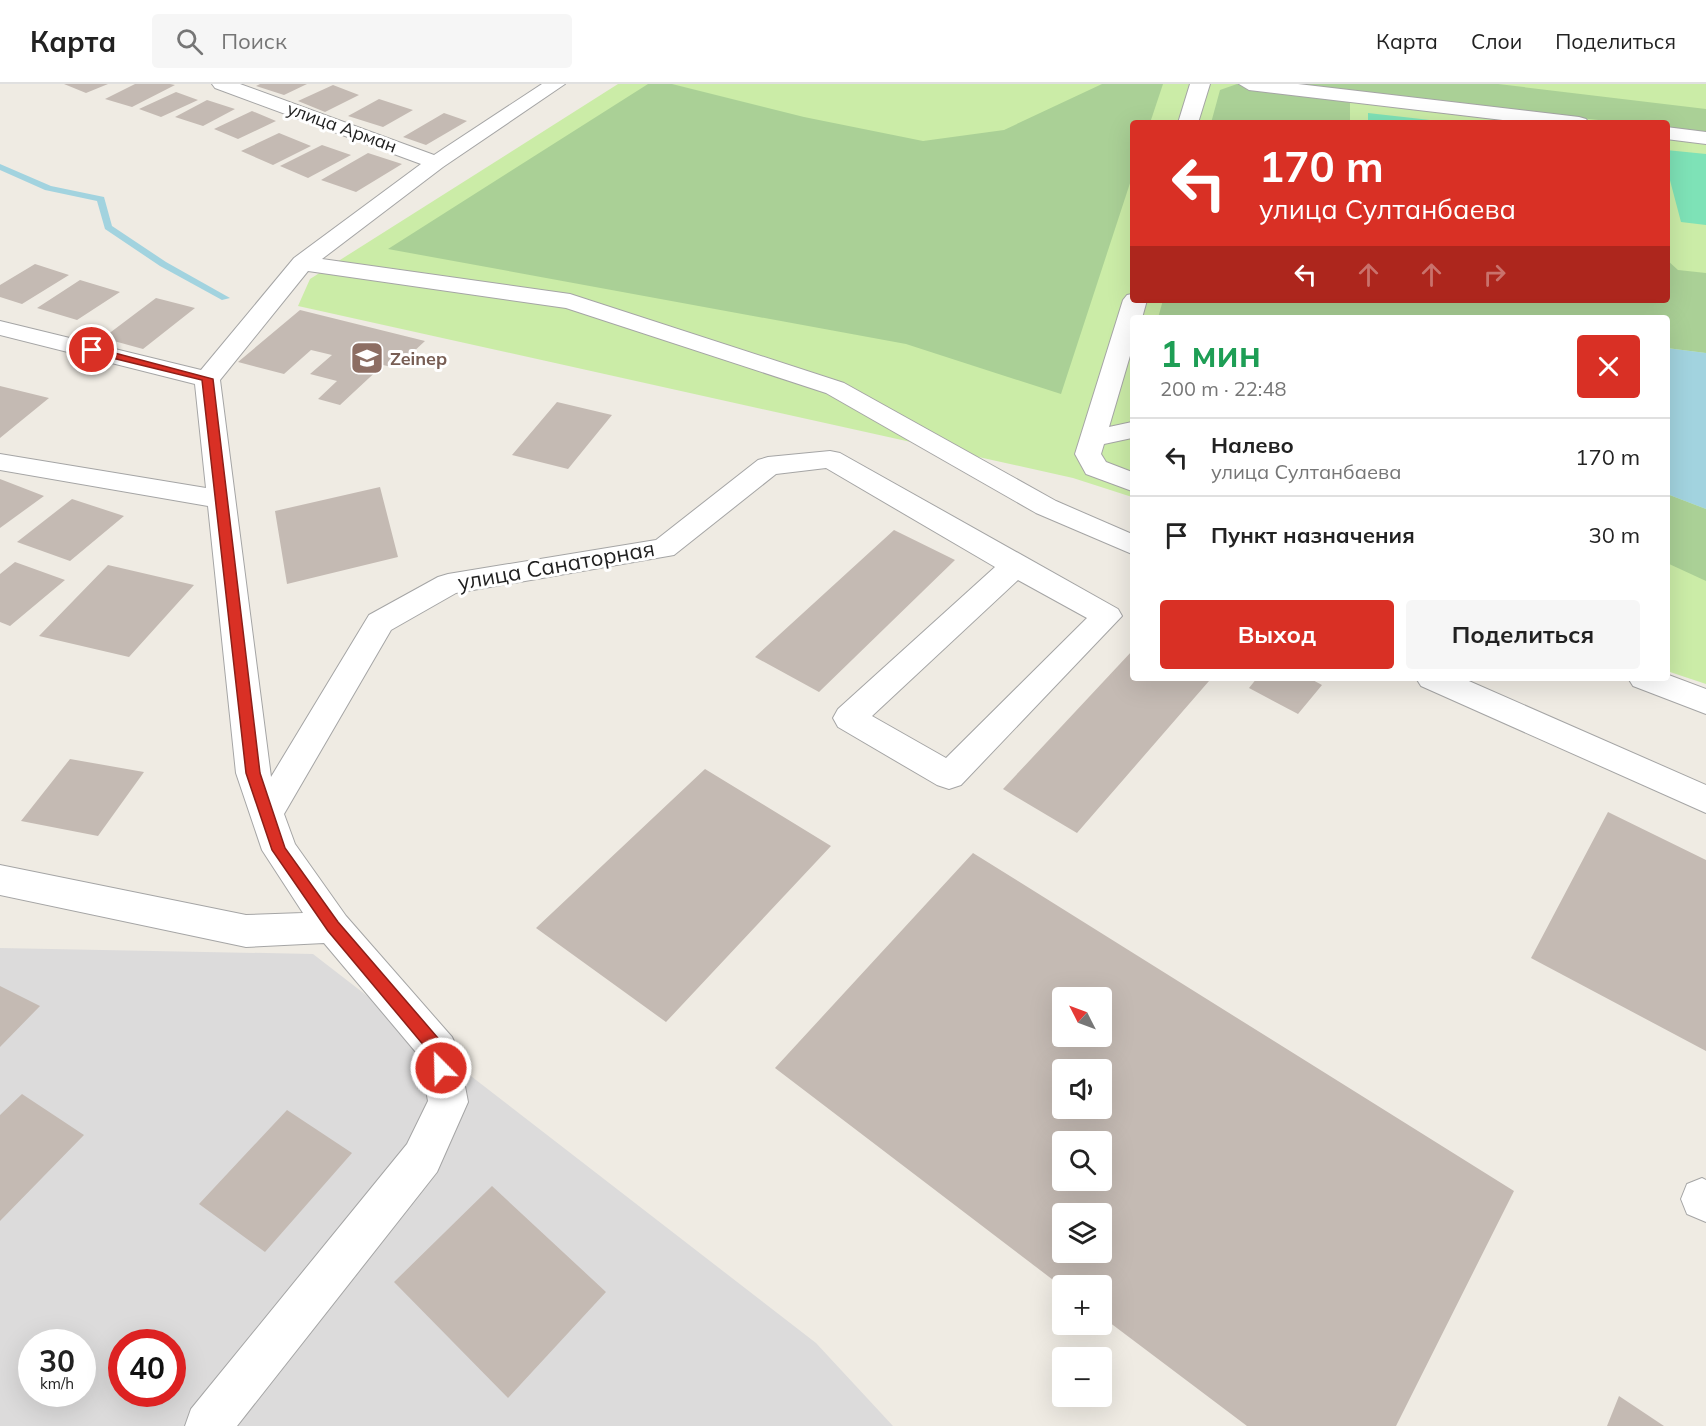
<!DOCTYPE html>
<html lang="ru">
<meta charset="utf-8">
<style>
:root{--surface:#fff;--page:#f6f6f6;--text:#222;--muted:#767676;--line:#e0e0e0;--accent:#d93025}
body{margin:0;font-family:Mulish,sans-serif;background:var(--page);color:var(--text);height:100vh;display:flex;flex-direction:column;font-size:22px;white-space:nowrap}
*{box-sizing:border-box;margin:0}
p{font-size:20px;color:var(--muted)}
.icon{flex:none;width:33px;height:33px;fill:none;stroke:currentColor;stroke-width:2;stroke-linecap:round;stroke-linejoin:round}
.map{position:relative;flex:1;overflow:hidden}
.details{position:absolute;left:1130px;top:231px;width:540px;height:366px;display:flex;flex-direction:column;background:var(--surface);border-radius:6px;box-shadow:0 6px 24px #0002}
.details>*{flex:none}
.guide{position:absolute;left:1130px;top:36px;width:540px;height:183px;border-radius:6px;box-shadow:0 6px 24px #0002;background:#d93025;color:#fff;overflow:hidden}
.needle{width:39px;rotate:312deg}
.controls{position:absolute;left:1052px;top:903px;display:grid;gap:12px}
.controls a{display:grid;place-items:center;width:60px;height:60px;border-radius:6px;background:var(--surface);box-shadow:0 6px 24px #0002;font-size:30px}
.speed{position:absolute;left:18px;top:1245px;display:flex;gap:12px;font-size:30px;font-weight:700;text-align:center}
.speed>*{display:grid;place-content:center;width:78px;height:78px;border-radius:50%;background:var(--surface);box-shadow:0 6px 24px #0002;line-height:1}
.speed small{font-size:15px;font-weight:400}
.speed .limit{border:9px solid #d22;background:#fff;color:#111}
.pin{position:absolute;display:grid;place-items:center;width:51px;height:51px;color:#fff;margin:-26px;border:3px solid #fff;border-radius:50%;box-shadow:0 2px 6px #0007}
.me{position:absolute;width:66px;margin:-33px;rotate:337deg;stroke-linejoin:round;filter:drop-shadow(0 0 4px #0008)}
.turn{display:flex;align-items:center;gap:21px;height:126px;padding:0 30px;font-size:27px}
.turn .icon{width:78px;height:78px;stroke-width:2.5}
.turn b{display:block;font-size:42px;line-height:51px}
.lanes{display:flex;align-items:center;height:57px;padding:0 30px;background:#0003;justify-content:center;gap:30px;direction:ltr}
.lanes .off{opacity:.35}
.round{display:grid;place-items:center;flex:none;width:63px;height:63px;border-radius:6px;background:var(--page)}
.overview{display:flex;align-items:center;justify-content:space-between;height:102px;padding:0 30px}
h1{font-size:36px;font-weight:700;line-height:45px;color:#1e9e55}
.cta{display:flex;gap:12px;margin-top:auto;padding:12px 30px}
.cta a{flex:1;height:69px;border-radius:6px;background:var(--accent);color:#fff;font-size:24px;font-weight:700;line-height:69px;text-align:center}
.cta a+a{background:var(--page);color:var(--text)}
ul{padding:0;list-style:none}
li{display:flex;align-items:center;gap:18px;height:78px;padding:0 30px;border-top:2px solid var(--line)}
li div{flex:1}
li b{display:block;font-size:22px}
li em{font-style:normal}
header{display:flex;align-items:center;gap:36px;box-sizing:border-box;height:84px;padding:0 30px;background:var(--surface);border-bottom:2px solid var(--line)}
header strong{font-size:28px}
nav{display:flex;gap:33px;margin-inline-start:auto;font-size:21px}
.search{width:420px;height:54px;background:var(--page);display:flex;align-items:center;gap:15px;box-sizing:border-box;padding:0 21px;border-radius:6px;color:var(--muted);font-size:22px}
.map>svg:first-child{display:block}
.residential{fill:#dcdbdb;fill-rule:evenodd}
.grass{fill:#cbeca7;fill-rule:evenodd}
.forest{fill:#aad096}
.pitch{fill:#7ee2b7}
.water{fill:#a2d3df}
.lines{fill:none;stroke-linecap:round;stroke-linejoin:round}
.stream{fill:#a2d3df;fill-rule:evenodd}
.building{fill:#c4bab3;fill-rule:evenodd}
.minor-casing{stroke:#a5a5a5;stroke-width:2}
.minor{fill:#fff;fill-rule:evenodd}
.route{fill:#d93025;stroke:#8d1f18;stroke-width:1.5}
.labels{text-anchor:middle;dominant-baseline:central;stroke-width:6;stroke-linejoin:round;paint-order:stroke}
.far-street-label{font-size:18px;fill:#1e1e1e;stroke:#fff}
.far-education-label{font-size:18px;font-weight:bold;fill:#785e54;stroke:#fff;text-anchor:start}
.street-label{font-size:22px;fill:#1e1e1e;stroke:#fff}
</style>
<header>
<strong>Карта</strong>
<div class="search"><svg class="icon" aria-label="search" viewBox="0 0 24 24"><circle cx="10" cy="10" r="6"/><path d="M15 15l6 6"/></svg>Поиск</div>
<nav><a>Карта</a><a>Слои</a><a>Поделиться</a></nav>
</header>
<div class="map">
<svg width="1706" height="1342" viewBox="0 0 1706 1342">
<rect width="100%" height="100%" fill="#efebe3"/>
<path class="residential" d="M0,864L313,870L816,1259L893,1342H0ZM32,1258H82V1310H32ZM122,1258H172V1310H122Z"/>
<path class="grass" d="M618,0H1706V600L1667,587L1666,234H1132V413L1073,394L298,222L310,195ZM1132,39H1666V216H1132Z"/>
<path class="forest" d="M648,0H672L804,33L923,57L1004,46L1102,0H1163L1150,39H1132V93L1061,310L906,260L388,165Z
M1237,0H1498L1706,25V48L1667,43L1666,39H1626L1350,9V39H1211L1220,6Z
M1667,176L1678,186L1706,189V269L1667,264L1666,234H1158L1163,216H1666Z
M1667,410L1706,425V497L1667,479Z"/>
<path class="pitch" d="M1368,29L1439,37V39H1368Z
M1666,66L1706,70V141L1681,138L1667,85Z"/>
<path class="water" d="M1666,264L1706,269V425L1667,410Z"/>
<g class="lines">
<path class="stream" d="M0,80L51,102L104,113L112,142L166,178L230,214L222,216L160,182L105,145L97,117L45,106L0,86Z"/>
</g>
<path class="building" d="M64,0H108L86,9Z
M135,0H170L175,1L132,23L105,15Z
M260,0H307L284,11L256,2Z
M333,1L359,11L325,28L298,17Z
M176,8L198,16L161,33L139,25Z
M379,15L413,26L383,43L348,32Z
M207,16L235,25L203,42L175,33Z
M252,27L276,37L238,55L214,45Z
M444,29L467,37L426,61L403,53Z
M279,49L311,62L273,81L241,67Z
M322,61L351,71L308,94L280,82Z
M368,69L402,80L356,108L321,96Z
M35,180L69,191L22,220L0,213V201Z
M80,196L120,208L77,236L37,224Z
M156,214L195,224L143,265L103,254Z
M300,226L425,257L396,284L383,281L340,321L318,315L337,297L310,290L332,271L311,266L284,290L238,278Z
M0,302L49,314L0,354Z
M557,318L612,331L568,385L512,371Z
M0,395L44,412L0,444Z
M380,403L398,473L287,500L275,427Z
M72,415L124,432L70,477L17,458Z
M894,446L955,476L819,608L755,573Z
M15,478L65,496L10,542L0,538V490Z
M108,481L194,501L129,573L39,552Z
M1132,567V594H1202L1209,597L1077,749L1003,705Z
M1257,594H1309L1322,601L1298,630L1249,604Z
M70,675L144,688L98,752L21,737Z
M705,685L831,762L666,938L536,844Z
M1608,728L1706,776V967L1531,874Z
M973,769L1514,1107L1396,1342H1247L1101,1232V1202H1061L775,984ZM1062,914H1101V952H1062ZM1062,986H1101V1024H1062ZM1062,1058H1101V1096H1062ZM1062,1130H1101V1168H1062Z
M0,902L40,922L0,963Z
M22,1010L84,1051L0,1137V1031Z
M287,1026L352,1069L265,1168L199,1120Z
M492,1102L606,1208L508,1314L394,1198Z
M1619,1312L1664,1342H1607Z"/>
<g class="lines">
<g class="minor-casing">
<path id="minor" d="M212,0H240L434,71L542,0H565L443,83L322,175L570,210L844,299L1056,417L1132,450V470L1036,429L826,309L566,224L308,187L220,296L271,693L369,531L438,493L448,490L656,456L758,376L768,373L830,367L840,369L1118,525L1122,532L961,701L949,705L937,701L838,643L833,634L838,625L995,483L826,384L776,390L674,471L456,509L391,546L284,730L295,760L346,832L452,953L458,966L468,1018L437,1088L237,1342H185L191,1325L407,1060L428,1017L420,973L324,859L246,863L0,811V781L246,831L303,829L262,766L236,689L208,422L0,386V370L206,404L195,300L0,251V237L201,286L294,174L421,80L215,4ZM1018,496L1087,534L946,674L872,632Z
M1190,0H1210L1198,39H1178Z
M1239,0H1298L1579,33L1586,35L1589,39H1528L1249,6Z
M1666,43L1706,48V60L1666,55Z
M1132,210V216H1147L1142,234H1132V265L1109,343L1132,338V354L1104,360L1101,370L1106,378L1132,388V407L1086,390L1075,370L1123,216L1127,211Z
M1666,590L1706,605V630L1633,602L1628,594H1666Z
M1416,594H1462L1706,701V729L1421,602Z
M1702,1094L1706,1096V1138L1687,1130L1681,1115L1687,1100Z"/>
</g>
<use href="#minor" class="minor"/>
</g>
<path class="route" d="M92,263L213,295L260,689L285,764L338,838L444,961L450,984L447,989L441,991L436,989L431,970L328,847L272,766L246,689L202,296L88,268L87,266Z"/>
<defs>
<g id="school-square" transform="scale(1.725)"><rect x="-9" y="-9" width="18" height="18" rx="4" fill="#8d6e63" stroke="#fff"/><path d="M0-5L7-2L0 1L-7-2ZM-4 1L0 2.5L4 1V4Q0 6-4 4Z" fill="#fff"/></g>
</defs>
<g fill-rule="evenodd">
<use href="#school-square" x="367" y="274"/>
</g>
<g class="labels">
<g class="far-street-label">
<text transform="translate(342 43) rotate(20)">улица Арман</text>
</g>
<g class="far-education-label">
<text x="390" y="274">Zeinep</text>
</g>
<g class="street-label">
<text transform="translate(556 481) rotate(-10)">улица Санаторная</text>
</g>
</g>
</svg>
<div class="controls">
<a><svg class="needle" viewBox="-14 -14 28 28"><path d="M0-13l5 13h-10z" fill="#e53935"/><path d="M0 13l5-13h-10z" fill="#767676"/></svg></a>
<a><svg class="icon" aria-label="sound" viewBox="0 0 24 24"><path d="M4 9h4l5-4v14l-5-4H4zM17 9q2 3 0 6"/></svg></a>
<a><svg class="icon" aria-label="search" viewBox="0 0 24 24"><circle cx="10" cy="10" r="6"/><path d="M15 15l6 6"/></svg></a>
<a><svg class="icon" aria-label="layers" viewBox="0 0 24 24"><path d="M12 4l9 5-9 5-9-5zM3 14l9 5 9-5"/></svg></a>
<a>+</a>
<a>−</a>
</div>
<div class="speed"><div>30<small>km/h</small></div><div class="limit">40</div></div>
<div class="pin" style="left:92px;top:266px;background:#d93025"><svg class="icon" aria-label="arrive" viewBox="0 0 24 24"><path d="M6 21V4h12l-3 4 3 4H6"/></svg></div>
<svg class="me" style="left:441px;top:984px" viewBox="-20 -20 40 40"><circle r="17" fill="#d93025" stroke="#fff" stroke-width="3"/><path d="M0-11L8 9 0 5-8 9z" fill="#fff"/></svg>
<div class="guide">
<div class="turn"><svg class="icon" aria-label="left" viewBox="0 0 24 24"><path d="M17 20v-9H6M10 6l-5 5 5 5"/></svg><div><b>170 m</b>улица Султанбаева</div></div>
<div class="lanes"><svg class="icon" aria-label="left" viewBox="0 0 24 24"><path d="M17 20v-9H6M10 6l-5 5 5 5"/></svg><svg class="icon off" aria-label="ahead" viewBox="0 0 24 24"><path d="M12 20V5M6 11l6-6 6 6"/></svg><svg class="icon off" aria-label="ahead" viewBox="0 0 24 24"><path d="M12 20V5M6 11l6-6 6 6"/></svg><svg class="icon off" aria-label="right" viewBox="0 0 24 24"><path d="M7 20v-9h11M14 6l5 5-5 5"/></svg></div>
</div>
<section class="details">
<div class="overview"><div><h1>1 мин</h1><p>200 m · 22:48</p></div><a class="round" style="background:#d93025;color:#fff"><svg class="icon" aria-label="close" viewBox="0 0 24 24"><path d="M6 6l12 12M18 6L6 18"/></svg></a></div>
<ul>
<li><svg class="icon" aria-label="left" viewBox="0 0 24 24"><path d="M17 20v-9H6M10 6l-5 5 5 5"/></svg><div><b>Налево</b><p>улица Султанбаева</p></div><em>170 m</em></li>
<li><svg class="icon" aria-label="arrive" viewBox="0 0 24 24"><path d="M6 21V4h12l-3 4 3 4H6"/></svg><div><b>Пункт назначения</b></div><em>30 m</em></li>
</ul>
<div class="cta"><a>Выход</a><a>Поделиться</a></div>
</section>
</div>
